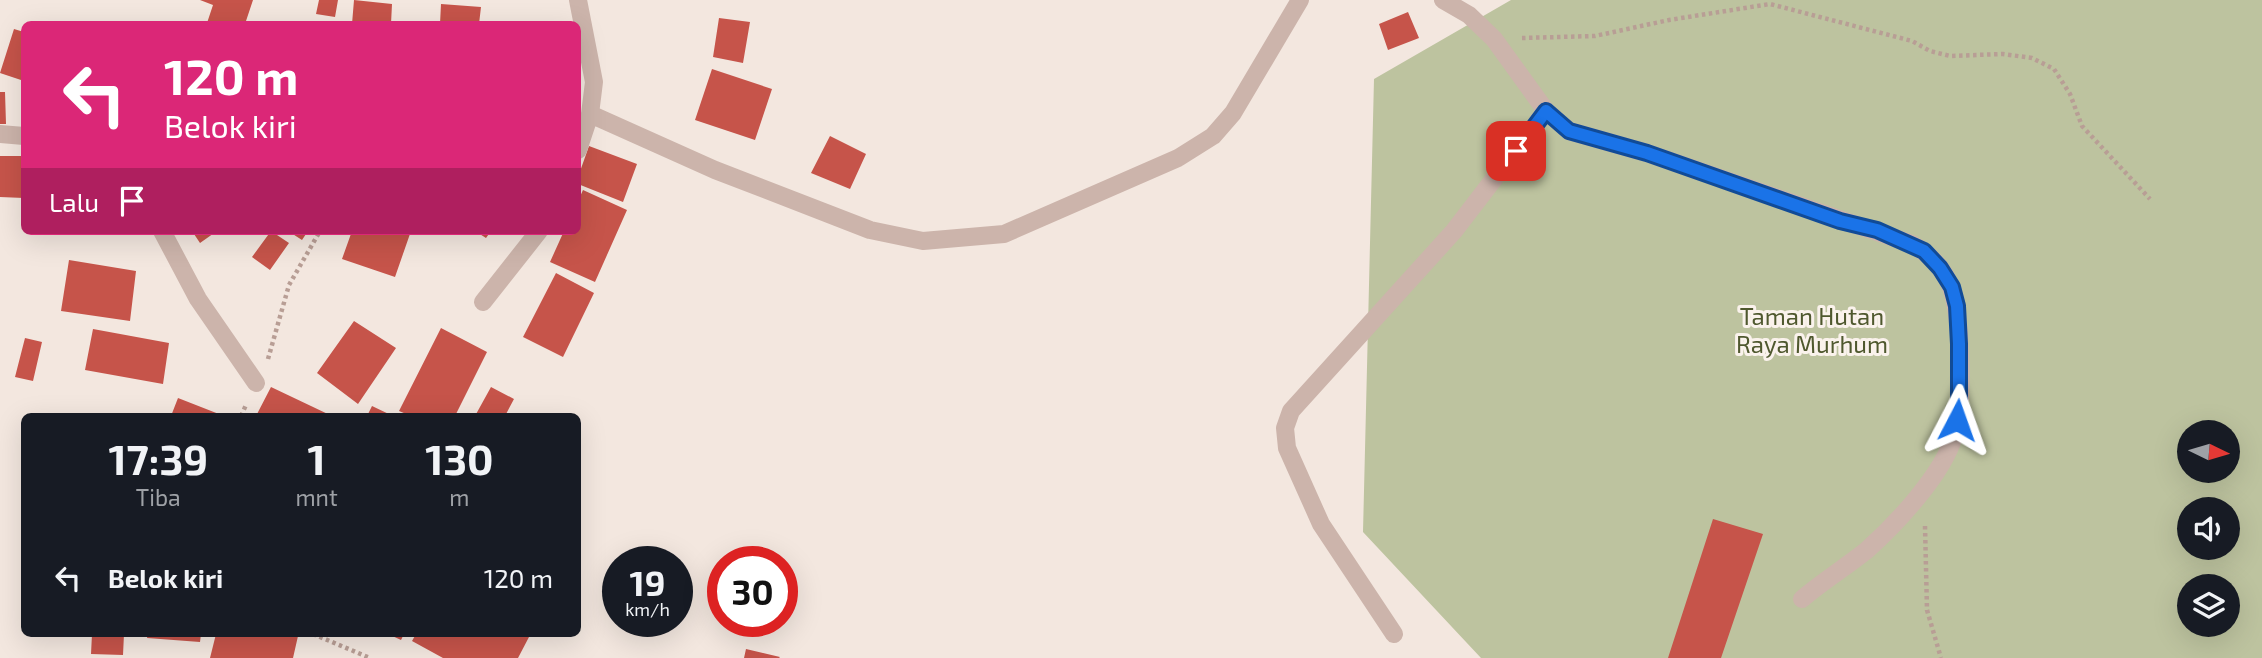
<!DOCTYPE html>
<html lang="id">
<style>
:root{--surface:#171b24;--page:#242831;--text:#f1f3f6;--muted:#9ea1a6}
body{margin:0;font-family:"Exo 2",sans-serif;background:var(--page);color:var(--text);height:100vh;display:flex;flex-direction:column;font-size:26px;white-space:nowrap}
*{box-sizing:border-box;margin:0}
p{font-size:23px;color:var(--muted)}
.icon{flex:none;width:38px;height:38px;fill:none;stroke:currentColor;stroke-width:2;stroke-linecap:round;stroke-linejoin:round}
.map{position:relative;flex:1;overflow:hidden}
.sheet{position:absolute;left:21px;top:413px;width:560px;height:224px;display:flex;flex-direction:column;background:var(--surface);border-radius:10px;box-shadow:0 7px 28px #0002}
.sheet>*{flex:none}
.banner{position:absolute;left:21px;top:21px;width:560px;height:214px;border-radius:10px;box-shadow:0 7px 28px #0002;background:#db2777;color:#fff;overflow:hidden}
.needle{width:46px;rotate:95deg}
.tools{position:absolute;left:2177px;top:420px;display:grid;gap:14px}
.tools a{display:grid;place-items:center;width:63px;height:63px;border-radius:50%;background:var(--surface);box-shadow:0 7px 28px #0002;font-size:35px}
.speed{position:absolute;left:602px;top:546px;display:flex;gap:14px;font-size:35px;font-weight:700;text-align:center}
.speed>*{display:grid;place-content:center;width:91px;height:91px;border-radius:50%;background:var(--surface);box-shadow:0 7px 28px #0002;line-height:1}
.speed small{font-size:18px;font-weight:400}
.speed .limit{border:10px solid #d22;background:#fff;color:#111}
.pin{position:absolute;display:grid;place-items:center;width:60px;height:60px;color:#fff;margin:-30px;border-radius:14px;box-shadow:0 4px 10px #0006}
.me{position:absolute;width:77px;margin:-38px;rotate:4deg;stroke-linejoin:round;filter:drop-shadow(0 0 5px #0008)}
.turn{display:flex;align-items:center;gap:24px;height:147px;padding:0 28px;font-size:32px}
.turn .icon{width:91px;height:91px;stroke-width:2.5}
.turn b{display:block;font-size:49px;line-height:60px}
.then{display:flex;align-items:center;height:66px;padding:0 28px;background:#0003;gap:14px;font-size:26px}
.eta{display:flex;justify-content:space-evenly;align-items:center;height:119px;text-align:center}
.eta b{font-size:42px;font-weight:700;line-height:49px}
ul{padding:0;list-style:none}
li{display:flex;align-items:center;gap:21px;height:91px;padding:0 28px}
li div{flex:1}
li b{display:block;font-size:26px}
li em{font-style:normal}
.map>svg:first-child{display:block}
.green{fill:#bdc39f;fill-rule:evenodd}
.building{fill:#c6544a}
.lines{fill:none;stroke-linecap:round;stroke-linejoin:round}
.path{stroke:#b89e95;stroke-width:4.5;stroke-dasharray:3.5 3.5;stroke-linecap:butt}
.minor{stroke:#ccb4ab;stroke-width:18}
.route-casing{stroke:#114b97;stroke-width:18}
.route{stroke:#1a73e8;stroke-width:12}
.labels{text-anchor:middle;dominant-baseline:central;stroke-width:6;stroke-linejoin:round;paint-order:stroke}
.park-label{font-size:24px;fill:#4f582e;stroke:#faf2ec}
</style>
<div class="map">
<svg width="2262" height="658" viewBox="0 0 2262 658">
<rect width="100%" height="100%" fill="#f3e7df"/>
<path class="green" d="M1511,0H2262V658H1481L1363,532L1374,79ZM2189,432H2228V471H2189ZM2189,509H2228V548H2189ZM2189,586H2228V625H2189Z"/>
<path class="building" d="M200,0H253L245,24L207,23L213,5Z
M319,0H338L335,17L316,14Z
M354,0L392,4L391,24H352Z
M441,4L481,7L479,24H440Z
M1408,12L1419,38L1388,50L1379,24Z
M719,18L750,22L743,63L713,57Z
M14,29L24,32V81L0,73Z
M712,69L772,89L755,140L695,120Z
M0,92H5L6,124H0Z
M830,136L866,154L850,189L811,173Z
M589,146L637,164L623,202L578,184V177Z
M0,156H24V198L0,197Z
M583,190L627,210L595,282L550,262L564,231H578V201Z
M192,231H217L200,243Z
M271,231L289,243L270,270L252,257Z
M288,231H308L302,240Z
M352,231H411L395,277L342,259Z
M475,231H491L486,238Z
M69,260L136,271L130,321L61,311Z
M556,273L594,293L563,357L523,337Z
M354,321L396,348L358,404L317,373Z
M441,328L487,352L455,416H411L399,411Z
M93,329L169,343L163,384L85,370Z
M25,338L42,342L33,381L15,377Z
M271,387L332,416H256Z
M491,387L514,399L505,416H475Z
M178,398L224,416H171Z
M372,406L393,416H367Z
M1713,519L1763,534L1721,658H1668Z
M92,634H124L123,655L91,654Z
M148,634H201L200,642L147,638Z
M216,634H288L298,636L293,658H210Z
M388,634H404L401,640Z
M416,634H522L529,637L518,658H443L412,641Z
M746,649L780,657L779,658H744Z"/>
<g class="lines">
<path class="path" d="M1522,38L1595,36L1669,20L1770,4L1912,41L1930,51L1950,56L2003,54L2032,58L2054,69L2070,94L2082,126L2150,199
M268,359L289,285L320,231
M241,416L246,405
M1925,526L1927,610L1941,658
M313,634L370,658"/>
<path class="minor" d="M1443,0L1469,15L1494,39L1546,111L1569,131L1647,153L1912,244C1950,266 1956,293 1959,334C1961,367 1963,404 1954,436C1943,474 1897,523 1867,550C1846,567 1823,581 1802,599
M590,114L715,170L870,230L923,241L1004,234L1178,158L1213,136L1233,113L1300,0
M0,134L24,136
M578,150L590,114L594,82L578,0
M162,231L198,299L256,383
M483,302L539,231
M1394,634L1321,524L1287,448L1285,428L1291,411L1454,231L1546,111"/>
</g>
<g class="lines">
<g class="route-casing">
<path id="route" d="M1516,151L1546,111L1569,131L1647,153L1840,221L1877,230L1924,251L1940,268L1952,287L1957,306L1959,344V404L1957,420"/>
</g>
<use href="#route" class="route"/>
</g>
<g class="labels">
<g class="park-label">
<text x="1812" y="315">Taman Hutan<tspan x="1812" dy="28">Raya Murhum</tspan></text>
</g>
</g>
</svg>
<div class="tools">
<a><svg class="needle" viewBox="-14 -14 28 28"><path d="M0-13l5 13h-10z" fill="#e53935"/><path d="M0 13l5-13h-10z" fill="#9ea1a6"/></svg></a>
<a><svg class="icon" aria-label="sound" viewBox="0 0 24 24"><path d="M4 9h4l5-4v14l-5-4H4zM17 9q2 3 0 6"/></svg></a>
<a><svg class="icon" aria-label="layers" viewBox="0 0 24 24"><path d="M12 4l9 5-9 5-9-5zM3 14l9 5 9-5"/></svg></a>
</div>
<div class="speed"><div>19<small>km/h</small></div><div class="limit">30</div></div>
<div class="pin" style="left:1516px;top:151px;background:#d93025"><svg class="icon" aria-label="arrive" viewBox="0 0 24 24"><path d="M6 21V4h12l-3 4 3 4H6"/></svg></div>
<svg class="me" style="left:1957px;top:420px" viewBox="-20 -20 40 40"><path d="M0-17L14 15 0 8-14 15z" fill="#1a73e8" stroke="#fff" stroke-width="4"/></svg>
<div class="banner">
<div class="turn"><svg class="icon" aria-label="left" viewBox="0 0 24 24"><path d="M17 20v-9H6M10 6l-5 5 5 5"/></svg><div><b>120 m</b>Belok kiri</div></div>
<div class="then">Lalu<svg class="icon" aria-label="arrive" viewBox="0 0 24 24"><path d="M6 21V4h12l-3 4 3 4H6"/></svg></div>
</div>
<section class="sheet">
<div class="eta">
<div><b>17:39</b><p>Tiba</p></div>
<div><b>1</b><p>mnt</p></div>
<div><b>130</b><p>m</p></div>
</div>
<ul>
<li><svg class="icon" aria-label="left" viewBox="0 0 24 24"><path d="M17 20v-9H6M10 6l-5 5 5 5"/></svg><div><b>Belok kiri</b></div><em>120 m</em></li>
</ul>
</section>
</div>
